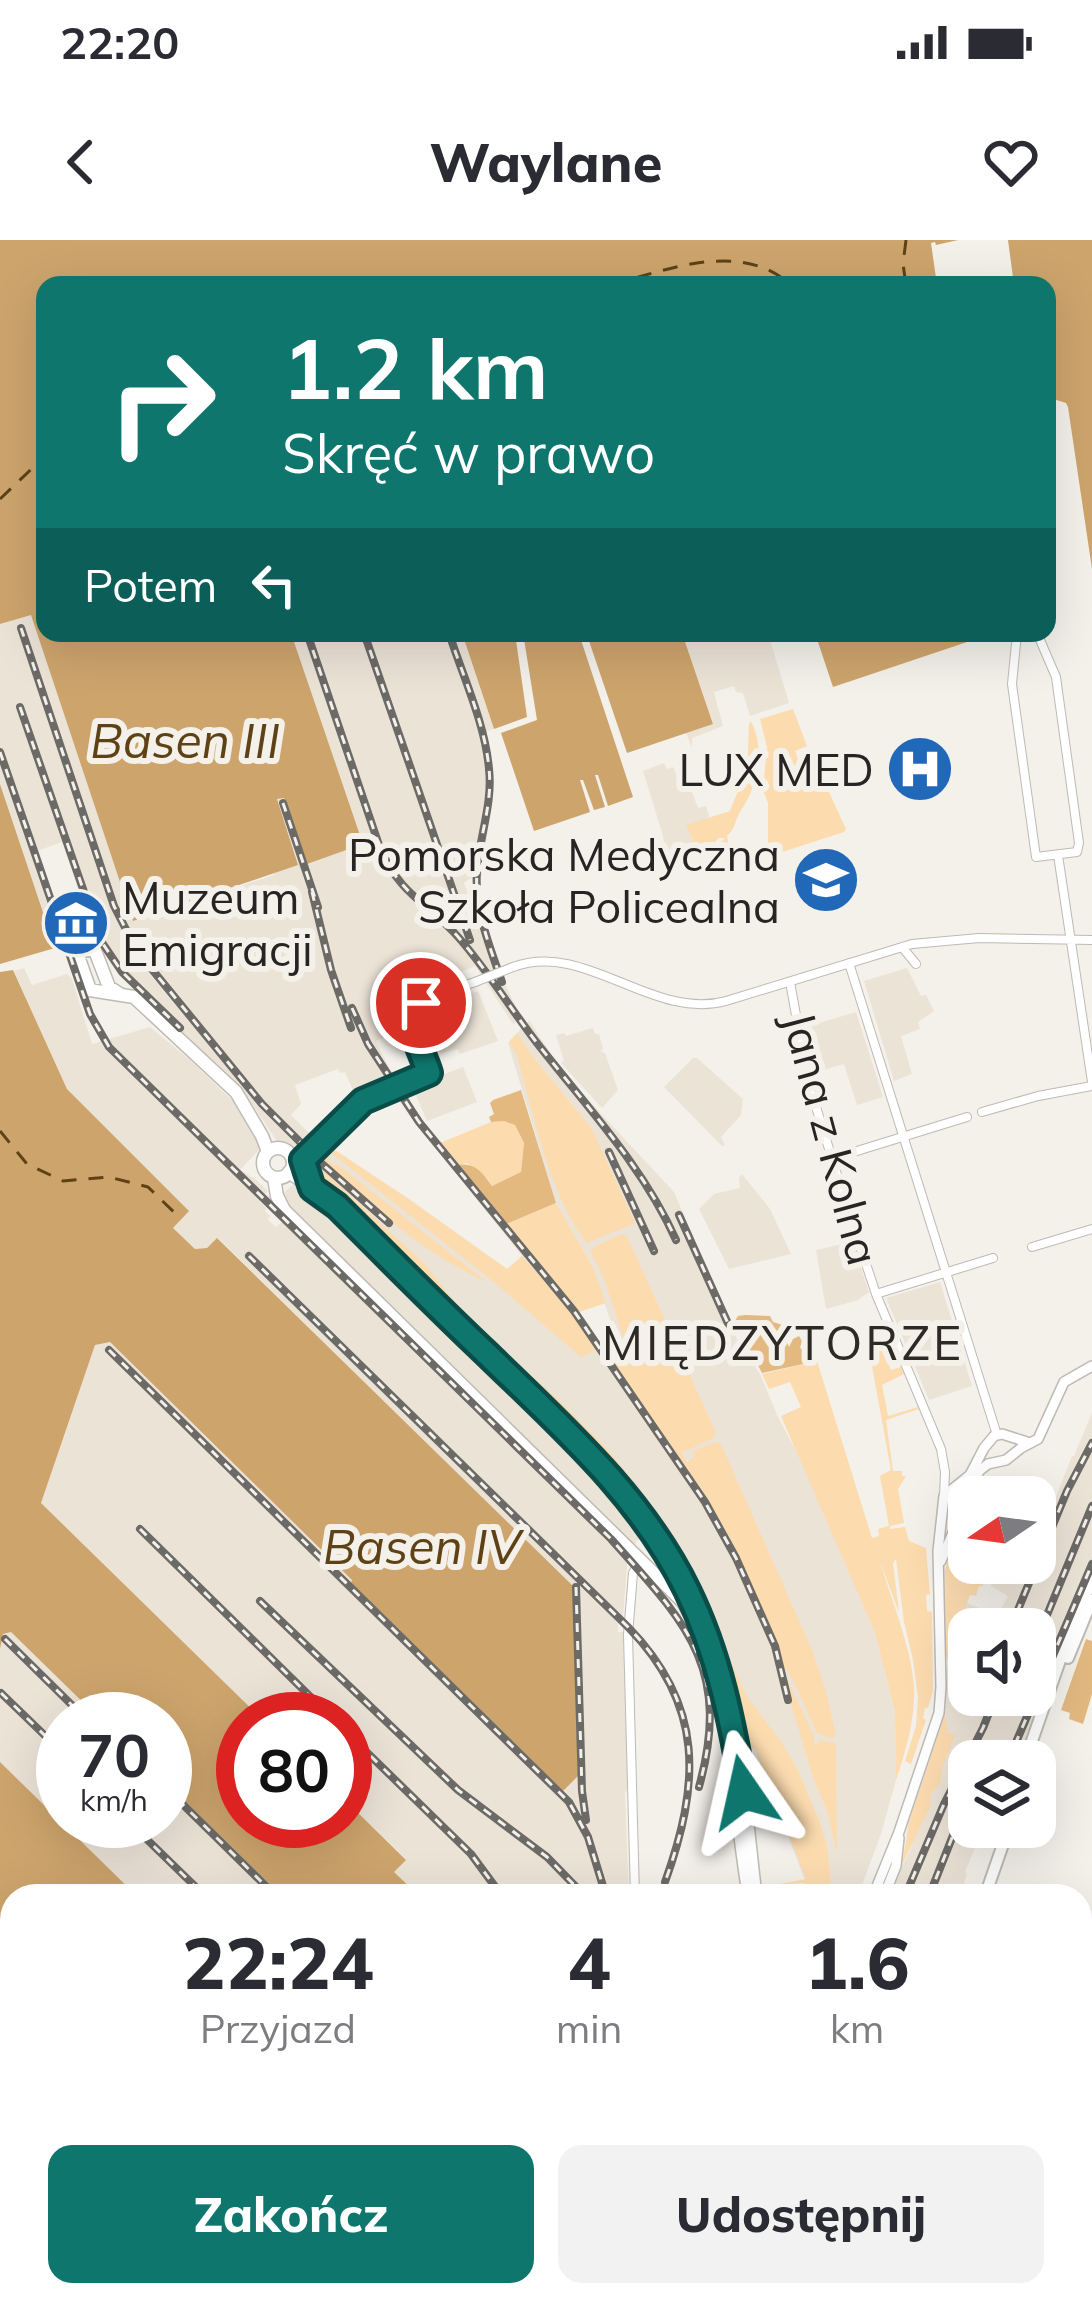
<!DOCTYPE html>
<html lang="pl">
<meta charset="utf-8">
<style>
:root{--surface:#fff;--page:#f2f2f3;--text:#2b2b33;--muted:#7c7c81;--accent:#0f766e}
body{margin:0;font-family:Mulish,sans-serif;background:var(--page);color:var(--text);height:100vh;display:flex;flex-direction:column;font-size:45px;white-space:nowrap}
*{box-sizing:border-box;margin:0}
p{font-size:39px;color:var(--muted)}
.icon{flex:none;width:66px;height:66px;fill:none;stroke:currentColor;stroke-width:2;stroke-linecap:round;stroke-linejoin:round}
.map{position:relative;flex:1;overflow:hidden}
.side{position:absolute;left:0px;top:1644px;width:1092px;height:423px;display:flex;flex-direction:column;background:var(--surface);border-radius:36px 36px 0 0;box-shadow:0 12px 48px #0002}
.side>*{flex:none}
.top-card{position:absolute;left:36px;top:36px;width:1020px;height:366px;border-radius:24px;box-shadow:0 12px 48px #0002;background:#0f766e;color:#fff;overflow:hidden}
.needle{width:78px;rotate:257deg}
.controls{position:absolute;left:948px;top:1236px;display:grid;gap:24px}
.controls a{display:grid;place-items:center;width:108px;height:108px;border-radius:24px;background:var(--surface);box-shadow:0 12px 48px #0002;font-size:60px}
.speed{position:absolute;left:36px;top:1452px;display:flex;gap:24px;font-size:60px;font-weight:700;text-align:center}
.speed>*{display:grid;place-content:center;width:156px;height:156px;border-radius:50%;background:var(--surface);box-shadow:0 12px 48px #0002;line-height:1}
.speed small{font-size:30px;font-weight:400}
.speed .limit{border:18px solid #d22;background:#fff;color:#111}
.pin{position:absolute;display:grid;place-items:center;width:102px;height:102px;color:#fff;margin:-51px;border:6px solid #fff;border-radius:50%;box-shadow:0 3px 12px #0007}
.me{position:absolute;width:132px;margin:-66px;rotate:349deg;stroke-linejoin:round;filter:drop-shadow(0 0 9px #0008)}
.turn{display:flex;align-items:center;gap:42px;height:252px;padding:0 48px;font-size:54px}
.turn .icon{width:156px;height:156px;stroke-width:2.5}
.turn b{display:block;font-size:84px;line-height:102px}
.then{display:flex;align-items:center;height:114px;padding:0 48px;background:#0003;gap:24px;font-size:45px}
.eta{display:flex;justify-content:space-evenly;align-items:center;height:204px;text-align:center}
.eta b{font-size:72px;font-weight:800;line-height:84px}
.primary-button{display:flex;gap:24px;margin-top:auto;padding:24px 48px}
.primary-button a{flex:1;height:138px;border-radius:24px;background:var(--accent);color:#fff;font-size:48px;font-weight:800;line-height:138px;text-align:center}
.primary-button a+a{background:var(--page);color:var(--text)}
.status{display:flex;justify-content:space-between;align-items:center;height:84px;padding:0 60px;background:var(--surface);direction:ltr}
.status svg{height:33px;fill:currentColor}
header{display:flex;justify-content:space-between;align-items:center;height:156px;padding:0 48px;background:var(--surface);font-size:54px;font-weight:800}
.map>svg:first-child{display:block}
.built{fill:#ece3d7;fill-rule:evenodd}
.green{fill:#fcdbaf}
.forest{fill:#e3b980}
.water{fill:#cda46c}
.lines{fill:none;stroke-linecap:round;stroke-linejoin:round}
.ferry{stroke:#5e4216;stroke-width:3;stroke-dasharray:15 12;stroke-linecap:butt}
.tertiary-casing{stroke:#bebab4;stroke-width:10}
.secondary-casing{stroke:#bebab4;stroke-width:12}
.primary-casing{stroke:#bebab4;stroke-width:14}
.trunk-casing{stroke:#bebab4;stroke-width:15}
.tertiary{stroke:#fff;stroke-width:8}
.secondary{stroke:#fff;stroke-width:9}
.primary{stroke:#fff;stroke-width:10}
.trunk{stroke:#fff;stroke-width:12}
.rail-casing{stroke:#6c6a67;stroke-width:8}
.rail{stroke:#f4f0ea;stroke-width:3;stroke-dasharray:9;stroke-linecap:butt}
.tertiary-bridge-casing{stroke:#bebab4;stroke-width:10;stroke-linecap:butt}
.tertiary-bridge{stroke:#fff;stroke-width:8}
.route-casing{stroke:#0a4d48;stroke-width:30}
.route{stroke:#0f766e;stroke-width:21}
.labels{text-anchor:middle;dominant-baseline:central;stroke-width:12;stroke-linejoin:round;paint-order:stroke}
.poi-label{font-size:45px;fill:#262523;stroke:#f4f0ea;text-anchor:end}
.street-label{font-size:45px;fill:#262523;stroke:#f4f0ea}
.water-label{font-size:48px;font-style:italic;fill:#5e4216;stroke:#f4f0ea}
.neighbourhood-label{font-size:48px;letter-spacing:3px;fill:#2d2a26;stroke:#f4f0ea}
</style>
<div class="status"><b>22:20</b><svg viewBox="0 0 49 12"><path d="M0 12V9h3v3zM5 12V6h3v6zM10 12V3h3v9zM15 12V0h3v12zM26 1h20v11H26zM47 4h2v5h-2z"/></svg></div>
<header><svg class="icon" aria-label="back" viewBox="0 0 24 24"><path d="M15 5l-7 7 7 7"/></svg>Waylane<svg class="icon" aria-label="heart" viewBox="0 0 24 24"><path d="M12 20l-8-8c-3-5 5-10 8-4 3-6 11-1 8 4z"/></svg></header>
<div class="map">
<svg width="1092" height="2065" viewBox="0 0 1092 2065">
<rect width="100%" height="100%" fill="#f4f0ea"/>
<path class="built" d="M31,374L133,680L274,635L276,559L284,557L334,614L363,604L291,393H462L494,489L485,492L490,512L494,546L480,646L475,647L471,638L464,643L484,694L480,676H482L503,739L520,776L515,783L513,784L475,726L438,742V745L410,761L404,782L406,789L376,801L396,842L356,857L345,832L340,833L338,829L295,845L301,864L291,875L315,899L303,913L276,900L241,847L119,733L95,699L62,602L37,611L69,703L55,708L0,543V384Z
M682,393H768L789,463L750,476L743,453L736,452L734,446L714,452L723,486L692,498V508L686,493L713,483Z
M664,523L667,529L673,527L683,551L691,549L698,568L706,566L709,577L689,589L693,601L691,603L697,607L677,627L674,624L673,612L665,613L663,596L643,531Z
M24,728L32,745L67,734L72,739L92,804L150,787L190,820L238,866L259,904L258,911L240,930L255,939L268,951L259,960L266,968L265,971L270,976L268,980L276,987L280,984L283,977L272,963L295,943L330,967L581,1211L649,1292L640,1297L628,1313L623,1376L618,1371L614,1376L618,1381V1392H624L628,1548L625,1553L629,1656H415L414,1652L394,1632L406,1619L345,1560V1479H262L41,1263L95,1105L110,1102L353,1340L351,1343L562,1551L578,1536L572,1346L218,998L207,1008L195,1009L172,987L188,970L67,849L14,731Z
M907,728L921,756L926,755L934,771L918,782L920,789L901,796L912,834L894,841L864,741Z
M478,751L498,801L460,814L457,809L441,814L431,791L422,793L418,785L419,776L424,770Z
M856,772L883,857L857,865L844,824L813,833L806,787Z
M529,780L563,833L674,952L737,1099L760,1134L778,1177L802,1222L875,1393L895,1472L896,1540L881,1594L858,1656H811L713,1400L684,1334L648,1273L620,1239L332,952L308,922L327,906L508,1030L522,1016L393,854L402,851L418,876L579,1072L600,1106L616,1098L593,1027L556,963L508,803Z
M593,788L595,794H599L603,809L600,811L605,813L618,850L602,868L561,823L564,821L556,795L564,793L566,796Z
M693,818H697L743,859L741,875L721,897L725,905L722,906L664,847Z
M463,827L477,862L427,881L412,846Z
M742,934L770,969L791,1014L729,1029L699,969L714,954L740,948L739,938Z
M852,1002L869,1052L858,1060L826,1069L816,1010Z
M940,1042L972,1146L929,1160L886,1058Z
M1092,1173V1331L1062,1404L1020,1521H969V1587H995L989,1607L980,1605L975,1608L965,1632L967,1634L963,1646L969,1648L966,1656H888L912,1606L920,1562L945,1486L947,1430L952,1394L967,1363L997,1376L1008,1356L991,1346L992,1323H1035V1288L1043,1290L1072,1216H1074ZM969,1389H1035V1455H969Z
M11,1392L100,1479H63V1581H165V1542L282,1656H203L140,1595L199,1656H137L0,1522V1409L3,1394Z
M132,2055H353L349,2065H122Z
M457,2055H605L600,2065H453Z
M647,2055H830L826,2065H638Z"/>
<path class="green" d="M793,469L807,506L795,511L799,522L811,518L816,524L846,589L844,592L773,615L768,602V563L763,550L767,507L760,479Z
M751,481C766,511 758,545 740,572C734,582 736,588 727,596L734,626L722,629L733,625L730,614L721,602L725,598H719L710,607H696L690,602L693,600L686,585L730,571L742,541H747L749,484Z
M517,793L533,817L592,889L635,983L587,1003C551,960 533,872 517,816L509,802Z
M504,881L515,885L524,903L521,932L492,946L488,939L467,923L458,925L440,903L491,882Z
M326,904L409,959L507,1029L522,1016L571,1071L598,1109L581,1117L495,1043L335,916L324,905Z
M321,910L330,917L328,920L335,926L337,924L487,1042C418,1011 371,964 315,915Z
M310,919L425,1024L469,1080L562,1163L610,1212L632,1240L683,1317L747,1457L782,1503L798,1530L820,1583L827,1606L832,1656H809L804,1643L769,1646L806,1639L755,1509L744,1504L740,1498C724,1419 695,1336 646,1270C613,1226 570,1189 531,1151C467,1089 403,1026 340,964L307,925Z
M556,963L593,1027L606,1063L579,1072L506,984Z
M622,994L627,996L716,1193L714,1198L681,1213L687,1222L694,1217L693,1211L716,1202L721,1204L813,1412L825,1448L836,1495L832,1499L817,1493L793,1440L783,1425L779,1410L740,1318L716,1274L605,1113L617,1107L624,1099L603,1036L590,1011L598,1005Z
M891,1104L883,1110L891,1130L901,1127L904,1134L882,1145L888,1176L918,1167L919,1169L886,1180L893,1231H902V1236H906L898,1249L904,1283L890,1286V1289L905,1287L909,1301L926,1308L930,1354L926,1355L927,1371L932,1372L933,1451L928,1468H925L923,1478L926,1480L911,1524L905,1521L916,1486L918,1457L913,1420L904,1382L896,1319L893,1323L899,1373L880,1321C891,1360 912,1408 914,1448C915,1480 906,1510 896,1540L895,1472L875,1393L781,1176L801,1167L790,1142L769,1149L762,1134L817,1121L872,1298L879,1296L878,1289L889,1286L880,1236L891,1230L869,1110Z
M957,1293H963L959,1306L965,1325L983,1323V1346H979L976,1356L970,1355L964,1372L969,1375L960,1400L956,1433L953,1434L946,1415L945,1331L951,1306Z
M785,1435L814,1495V1505L819,1504L818,1500L835,1503L836,1506L837,1613L827,1570L814,1540L792,1468Z
M945,1474L948,1493L954,1495L956,1493L942,1528L940,1544L930,1555V1567L902,1625L909,1582Z"/>
<path class="forest" d="M521,850L556,963L506,984L458,925C475,922 483,933 492,946L521,932L524,903L515,885L504,881L491,882L489,877L494,874L490,863L493,860Z
M745,1075L770,1076L773,1082L789,1087L784,1095H779V1098L786,1099L789,1107L793,1099L799,1096L802,1101L800,1108L816,1115L817,1121L762,1133L735,1081L738,1076Z
M1086,1399L1092,1401V1454L1083,1484L1069,1479L1070,1473L1061,1470Z"/>
<path class="water" d="M0,0H958L936,5L935,2L931,3L937,45H45V393H291L363,604L307,624L284,558L277,559L298,625L133,681L31,375L0,384Z
M1008,0H1092V329L1068,167L1066,163L1047,157V45H1014Z
M462,393H682L713,484L627,513L588,398L581,400L633,557L608,566L598,535H595L605,567L594,570L583,540H580L590,572L534,591L501,493L537,480L524,399L516,400L527,477L494,489Z
M815,393H988V395L833,447Z
M0,544L55,708L0,724Z
M13,730L67,849L189,971L173,988L195,1009L207,1008L217,998L573,1346L578,1536L563,1551L351,1343L352,1340L110,1102L95,1105L41,1263L262,1479H243V1581H345V1560L406,1620L394,1632L415,1652V1656H282L165,1542V1479H100L11,1392L3,1394L0,1409V732Z
M0,1522L137,1656H12V1768L0,1757Z
M0,1852L12,1864V2055H132L122,2065H20L0,2045Z"/>
<g class="lines">
<path class="ferry" d="M906,0L903,24L906,45
M611,45C669,29 741,0 791,45
M0,259L45,216
M0,891L27,924L63,941L109,937L148,947L181,979"/>
<g class="tertiary-casing">
<path id="tertiary" d="M1017,393L1012,444L1036,617L1077,612L1079,603L1056,437L1037,393
M1058,615L1092,842
M902,707L916,724
M849,723L997,1195
M513,727C585,700 652,781 726,761L912,704L979,698L1092,700
M790,742L808,841L847,967L876,1054L941,1209L945,1232L944,1256L954,1260L968,1256
M982,872L1038,856L1092,846
M831,919L967,877
M292,925L304,919L363,861L429,833C424,818 414,801 412,785C408,758 456,749 475,742
M1032,1007L1092,989
M876,1054L993,1018
M635,1656L628,1395L633,1333L641,1319"/>
</g>
<g class="secondary-casing">
<path id="secondary" d="M941,1321L979,1231L988,1224L1006,1220L1021,1208L1038,1199L1064,1142L1092,1126
M873,1656L899,1592L939,1473L941,1447L938,1311L944,1256L970,1235L984,1208L994,1196L1002,1194L1030,1203
M884,1656L896,1626L899,1598"/>
</g>
<g class="primary-casing">
<path id="primary" d="M1068,1418L1092,1360
M1025,1521L1066,1403L1092,1340
M985,1656L1009,1587
M835,2065L838,2055"/>
</g>
<g class="trunk-casing">
<path id="trunk" d="M120,754L109,747L94,708L77,713L90,750L134,757L236,852L262,896L268,912
M263 923a15 15 0 1 1 30 0a15 15 0 1 1-30 0Z
M303,920L312,947
M289,932L337,966C390,1019 442,1071 496,1123C579,1204 649,1265 698,1374
M274,938L277,956L284,970L683,1362C731,1441 733,1565 749,1656
M732,1491L744,1552L754,1643
M610,2065L616,2055
M622,2065L628,2055"/>
</g>
<use href="#tertiary" class="tertiary"/>
<use href="#secondary" class="secondary"/>
<use href="#primary" class="primary"/>
<use href="#trunk" class="trunk"/>
<g class="rail-casing">
<path id="rail" d="M21,388L114,666L137,711L262,864L321,923L389,983
M307,393L380,608C401,657 429,663 459,698C488,731 510,768 537,803C586,866 643,926 676,1000
M364,393L470,700
M449,393C463,437 485,483 489,529C493,564 479,597 477,632C474,669 490,707 502,742
M20,467L101,701L122,732L180,788
M0,512L90,774L109,807L611,1299C686,1383 732,1427 699,1547
M283,563L318,667
M312,652L331,730L351,788
M352,768L368,804L419,882L574,1071L705,1262L736,1318L775,1406L788,1460
M609,912L654,1011
M679,975L731,1090
M249,1016L628,1387C705,1466 700,1544 665,1642
M109,1110L569,1562L588,1597L606,1656
M140,1289L333,1479
M576,1347L582,1551L586,1580
M260,1361L458,1550L547,1617L583,1654
M1010,1389L1067,1251L1092,1203
M5,1399L86,1479
M1035,1404L1092,1266
M1,1453L63,1513
M345,1491L471,1614L502,1656
M1008,1521L1092,1324
M165,1547L276,1656
M128,1581L205,1656
M905,1656L944,1564L983,1488L996,1455
M929,1656L969,1555
M451,2065L455,2055
M681,2065L688,2055
M724,2065L729,2055
M774,2065L777,2055"/>
</g>
<use href="#rail" class="rail"/>
<g class="tertiary-bridge-casing">
<path id="tertiary-bridge" d="M475,742L513,727"/>
</g>
<use href="#tertiary-bridge" class="tertiary-bridge"/>
</g>
<g class="lines">
<g class="route-casing">
<path id="route" d="M421,763C403,784 422,810 429,833L363,861L303,920L312,948L337,966C387,1016 436,1066 487,1114C562,1187 641,1256 687,1350C719,1415 732,1483 744,1552"/>
</g>
<use href="#route" class="route"/>
</g>
<defs>
<g id="hospital-disc" transform="scale(3.45)"><circle r="9.5" fill="#2168b8" stroke="#f4f0ea"/><path d="M-5-5h3v3.5h4V-5h3V5h-3V1.5h-4V5h-3Z" fill="#fff"/></g>
<g id="university-disc" transform="scale(3.45)"><circle r="9.5" fill="#2168b8" stroke="#f4f0ea"/><path d="M0-5L7-2L0 1L-7-2ZM-4 1L0 2.5L4 1V4Q0 6-4 4Z" fill="#fff"/></g>
<g id="museum-disc" transform="scale(3.45)"><circle r="9.5" fill="#2168b8" stroke="#f4f0ea"/><path d="M0-6L6-3V-2H-6V-3ZM-5-1h2V3h-2ZM-1-1h2V3h-2ZM3-1h2V3H3ZM-6 4H6V6H-6Z" fill="#fff"/></g>
</defs>
<g fill-rule="evenodd">
<use href="#hospital-disc" x="920" y="529"/>
<use href="#university-disc" x="826" y="640"/>
<use href="#museum-disc" x="76" y="683"/>
</g>
<g class="labels">
<g class="poi-label">
<text x="874" y="529">LUX MED</text>
<text x="780" y="614">Pomorska Medyczna<tspan x="780" dy="52">Szkoła Policealna</tspan></text>
<text x="122" y="657" text-anchor="start">Muzeum<tspan x="122" dy="52">Emigracji</tspan></text>
</g>
<g class="street-label">
<text transform="translate(832 898) rotate(75)">Jana z Kolna</text>
</g>
<g class="water-label">
<text x="185" y="500">Basen III</text>
<text x="422" y="1306">Basen IV</text>
</g>
<g class="neighbourhood-label">
<text x="783" y="1102">MIĘDZYTORZE</text>
</g>
</g>
</svg>
<div class="controls">
<a><svg class="needle" viewBox="-14 -14 28 28"><path d="M0-13l5 13h-10z" fill="#e53935"/><path d="M0 13l5-13h-10z" fill="#7c7c81"/></svg></a>
<a><svg class="icon" aria-label="sound" viewBox="0 0 24 24"><path d="M4 9h4l5-4v14l-5-4H4zM17 9q2 3 0 6"/></svg></a>
<a><svg class="icon" aria-label="layers" viewBox="0 0 24 24"><path d="M12 4l9 5-9 5-9-5zM3 14l9 5 9-5"/></svg></a>
</div>
<div class="speed"><div>70<small>km/h</small></div><div class="limit">80</div></div>
<div class="pin" style="left:421px;top:763px;background:#d93025"><svg class="icon" aria-label="arrive" viewBox="0 0 24 24"><path d="M6 21V4h12l-3 4 3 4H6"/></svg></div>
<svg class="me" style="left:744px;top:1552px" viewBox="-20 -20 40 40"><path d="M0-17L14 15 0 8-14 15z" fill="#0f766e" stroke="#fff" stroke-width="4"/></svg>
<div class="top-card">
<div class="turn"><svg class="icon" aria-label="right" viewBox="0 0 24 24"><path d="M7 20v-9h11M14 6l5 5-5 5"/></svg><div><b>1.2 km</b>Skręć w prawo</div></div>
<div class="then">Potem<svg class="icon" aria-label="left" viewBox="0 0 24 24"><path d="M17 20v-9H6M10 6l-5 5 5 5"/></svg></div>
</div>
<section class="side">
<div class="eta">
<div><b>22:24</b><p>Przyjazd</p></div>
<div><b>4</b><p>min</p></div>
<div><b>1.6</b><p>km</p></div>
</div>
<div class="primary-button"><a>Zakończ</a><a>Udostępnij</a></div>
</section>
</div>
